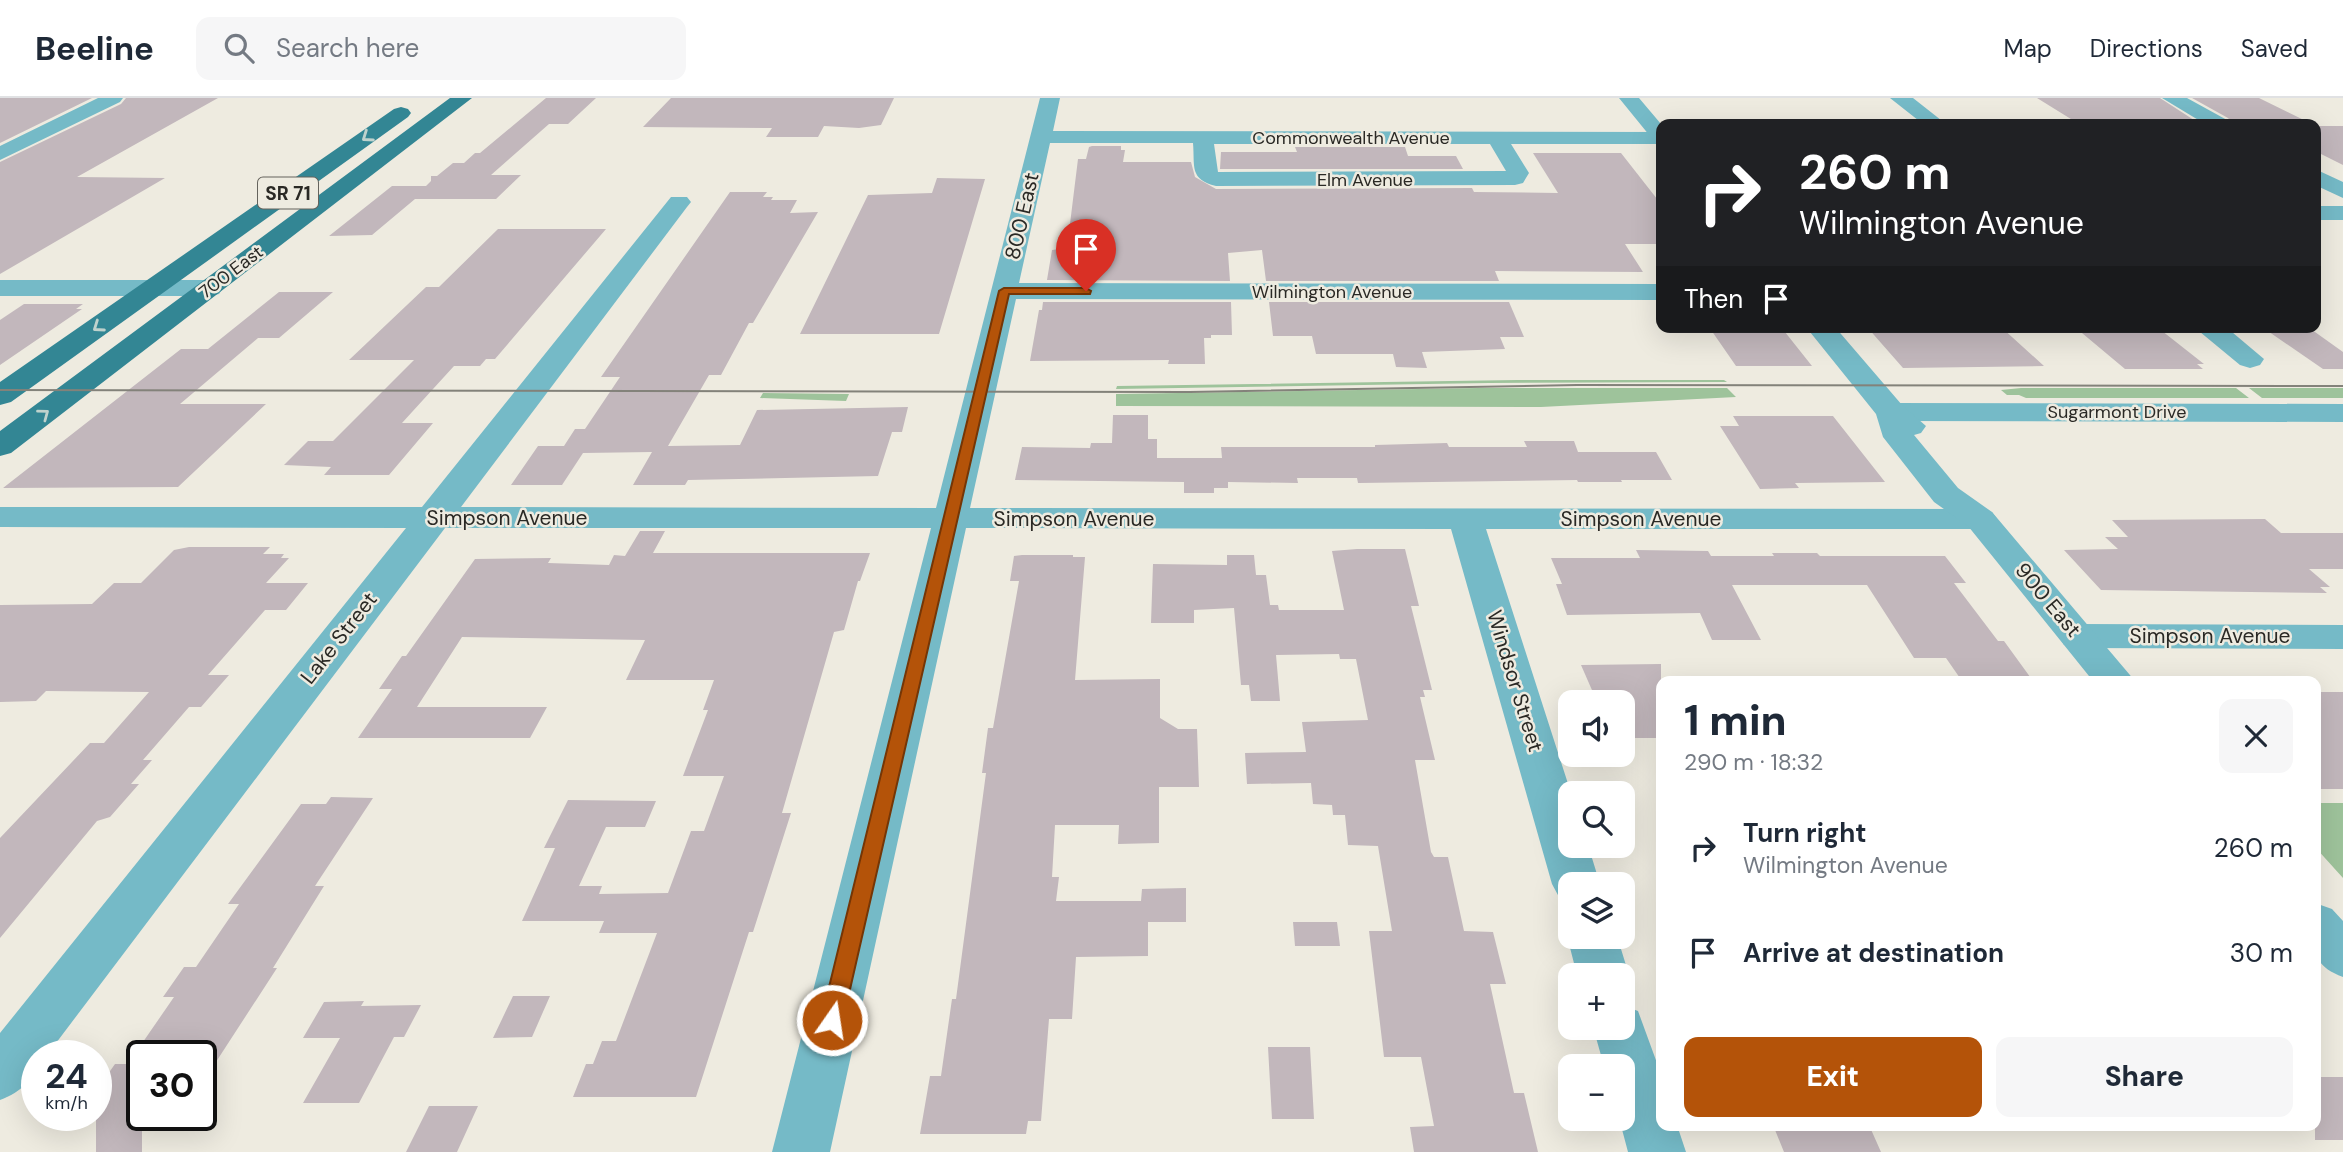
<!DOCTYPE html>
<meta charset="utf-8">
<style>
:root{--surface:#fff;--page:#f6f6f7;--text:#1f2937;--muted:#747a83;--line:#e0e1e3;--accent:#b45309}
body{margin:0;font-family:"DM Sans",sans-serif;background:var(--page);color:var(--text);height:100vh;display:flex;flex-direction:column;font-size:26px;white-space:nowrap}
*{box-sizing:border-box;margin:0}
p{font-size:23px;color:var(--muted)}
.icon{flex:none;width:38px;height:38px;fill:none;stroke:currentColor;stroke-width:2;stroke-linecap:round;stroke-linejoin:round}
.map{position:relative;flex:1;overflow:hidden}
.sheet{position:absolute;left:1656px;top:578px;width:665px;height:455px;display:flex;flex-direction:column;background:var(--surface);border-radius:14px;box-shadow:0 7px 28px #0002}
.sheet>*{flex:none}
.banner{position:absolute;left:1656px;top:21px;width:665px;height:214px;border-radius:14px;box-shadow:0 7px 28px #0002;background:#202124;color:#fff;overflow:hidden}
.fabs{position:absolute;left:1558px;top:592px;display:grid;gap:14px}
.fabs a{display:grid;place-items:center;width:77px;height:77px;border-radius:14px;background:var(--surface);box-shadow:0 7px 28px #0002;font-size:35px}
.speed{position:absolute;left:21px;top:942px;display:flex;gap:14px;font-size:35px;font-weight:700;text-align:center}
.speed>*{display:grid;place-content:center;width:91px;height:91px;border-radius:50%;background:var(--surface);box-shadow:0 7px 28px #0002;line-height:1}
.speed small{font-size:18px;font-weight:400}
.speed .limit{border:4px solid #111;border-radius:10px;background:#fff;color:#111}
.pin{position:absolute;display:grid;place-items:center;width:60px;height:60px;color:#fff;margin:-72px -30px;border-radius:50% 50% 50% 0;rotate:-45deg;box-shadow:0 0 7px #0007}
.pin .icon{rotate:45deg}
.me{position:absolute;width:77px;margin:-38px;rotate:13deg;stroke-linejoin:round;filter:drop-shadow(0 0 5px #0008)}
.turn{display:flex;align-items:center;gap:24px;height:147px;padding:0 28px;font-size:32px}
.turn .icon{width:91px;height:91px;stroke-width:2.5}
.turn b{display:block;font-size:49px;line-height:60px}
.then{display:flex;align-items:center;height:66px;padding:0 28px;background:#0003;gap:14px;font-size:26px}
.round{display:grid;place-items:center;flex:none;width:74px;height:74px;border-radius:14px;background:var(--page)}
.headline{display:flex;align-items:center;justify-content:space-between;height:119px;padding:0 28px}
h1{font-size:42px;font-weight:800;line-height:52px}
.button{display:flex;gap:14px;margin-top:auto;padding:14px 28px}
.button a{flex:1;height:80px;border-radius:14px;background:var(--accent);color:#fff;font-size:28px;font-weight:800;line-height:80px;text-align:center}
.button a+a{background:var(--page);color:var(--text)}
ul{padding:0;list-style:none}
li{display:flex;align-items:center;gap:21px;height:105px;padding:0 28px}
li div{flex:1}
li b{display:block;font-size:26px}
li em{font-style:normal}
header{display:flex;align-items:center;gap:42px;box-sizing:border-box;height:98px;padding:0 35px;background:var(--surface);border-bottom:2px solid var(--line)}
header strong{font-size:33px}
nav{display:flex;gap:38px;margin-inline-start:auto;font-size:24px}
.search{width:490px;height:63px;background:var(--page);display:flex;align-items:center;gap:18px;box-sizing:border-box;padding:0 24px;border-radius:14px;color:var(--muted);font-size:26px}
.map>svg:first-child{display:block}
.green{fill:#9ec39b}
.building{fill:#c2b7bc}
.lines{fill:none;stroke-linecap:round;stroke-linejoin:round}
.minor{fill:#75bac7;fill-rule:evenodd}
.tertiary{fill:#75bac7;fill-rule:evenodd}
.primary{fill:#338694;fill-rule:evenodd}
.tram{stroke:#83827a;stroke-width:2}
.oneway{stroke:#bfd2cd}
.route{fill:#b45309;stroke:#753606;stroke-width:2}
.labels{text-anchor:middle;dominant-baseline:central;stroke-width:5;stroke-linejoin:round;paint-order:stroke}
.far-street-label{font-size:18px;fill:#2a2925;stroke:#eeebe0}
.shield{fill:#eeebe0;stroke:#65635d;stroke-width:2}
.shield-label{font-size:19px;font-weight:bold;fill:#2a2925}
.street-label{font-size:21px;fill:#2a2925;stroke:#eeebe0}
</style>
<header>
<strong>Beeline</strong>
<div class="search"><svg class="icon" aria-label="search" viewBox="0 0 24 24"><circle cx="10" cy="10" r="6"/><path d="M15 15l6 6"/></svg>Search here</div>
<nav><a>Map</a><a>Directions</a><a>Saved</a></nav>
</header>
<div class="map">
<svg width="2343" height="1054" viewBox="0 0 2343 1054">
<rect width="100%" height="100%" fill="#eeebe0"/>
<path class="green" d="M1517,282H1724L1727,284L1489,285L1116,291L1117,288Z
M1478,290H1727L1736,299L1541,309L1116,308V296Z
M2021,290H2236L2249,300H2026L2019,297H2007L2001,292Z
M2249,290H2343V300H2262Z
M763,295L849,296L846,303L760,300Z
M2315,705H2343V780L2315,749Z"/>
<path class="building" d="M0,0H92L0,45Z
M126,0H218L77,79L165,80L0,176V64L121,6Z
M546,0H596L568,26H549L491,77H521L496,101H415L372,137L329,138L392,88H426L431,83V78H437L453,65H464L475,55H480Z
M671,0H894L881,27L859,30L824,28L818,39H766L772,30L643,29Z
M2037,0H2160L2200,26H2079Z
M2192,0H2259L2312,26H2233L2228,20Z
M2315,28H2343V67L2315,53Z
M1092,48H1121V52H1125L1123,64H1191L1195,79L1216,91L1472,90L1474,94L1558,95L1533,55H1621L1661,106V146H1625L1643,174L1495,173L1499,183H1266L1262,152L1228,155L1230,183L1047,182L1052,152L1067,150L1078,61H1086L1089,49Z
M1295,49H1405L1408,58H1456L1463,71H1220L1221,54H1297Z
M937,80L985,81L939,236H800L868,97L932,95Z
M730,94H767L763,99H773L771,102H797L790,115L818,114L753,225H749L721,277H709L668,348L740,347L757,312L908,309L902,334H892L878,378L688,382L685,387H633L652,354L583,355L562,387H511L538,348H564L575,331H585L620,279H601Z
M498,131H606L495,261H486L480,268H454L402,325H433L389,377H324L331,369L284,367L308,343H333L414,262H349L426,189H439Z
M279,194H333L279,240H258L180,306H266L178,389L3,390L181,251H208Z
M1043,204H1231L1232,237H1211V240H1204L1205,266H1168L1169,262L1030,263L1039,212H1042Z
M1269,204H1509L1524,239H1500L1505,251L1422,254L1427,270L1396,269L1393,256H1316L1312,238H1273Z
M24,206H83L76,211H82L0,267V222Z
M1709,229H1781L1812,268H1736Z
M1867,229H2001L2044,268L1903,270Z
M2110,229H2157L2204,266H2197L2203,271H2125L2076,230Z
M2262,229H2308L2343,254V271H2323Z
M1113,317H1148V341H1157V360H1222L1221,349H1375V347L1447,345L1449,349H1527L1524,343H1574L1578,354H1656L1672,382H1621L1622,384H1578L1577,382L1358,385L1357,380H1297L1298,385L1228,384V390H1214V395H1184V384L1015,382L1022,349L1090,350L1091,345H1112Z
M1733,318H1833L1885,384L1795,385L1799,390L1760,391L1720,328H1739Z
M2265,421L2281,435H2343V471H2309L2330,489H2320L2327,495L2101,492L2064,452L2118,451L2105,439H2128L2112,422Z
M640,433H665L653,455H870L860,483H858L844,532L834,534L782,715H791L753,834H749L696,999H573L586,966H593L602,943H616L657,835H599L604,823H522L555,750H544L568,702L656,703L645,729H606L579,788H602L599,796L668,795L691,733H704L724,678H683L708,612H703L714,582H626L645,542L462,539L417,609H547L530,640H358L392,591H379L402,558H406L475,461L551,460L548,465L609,467L614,457L625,458Z
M189,449H270L263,456H284L281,460H289L266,485H308L286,512H265L208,577H229L201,609H189L143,662H152L131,686H139L110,719L97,723L0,840V740L90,645H104L149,594L46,593L36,603L0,604V507L92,506L114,485H141L174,452Z
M1357,451H1405L1419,508H1411L1432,592H1423L1425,599H1420L1435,662H1415L1431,754L1434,759H1448L1464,833L1493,834L1506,886H1490L1514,995H1524L1538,1054H1414L1410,1029L1434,1028L1421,959H1384L1369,833H1392L1378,748L1348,747L1345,717H1333L1332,707L1313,706L1311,685L1247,686L1245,655L1306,654L1302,624L1368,622L1356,561H1340L1339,556L1276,557L1280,603H1251L1249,587H1241L1234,510L1194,512V525H1151L1153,466L1227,467V457H1254L1256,477H1266L1270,507H1278L1279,512H1344L1332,453Z
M1636,452L1708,453L1711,458H1774L1772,455H1817L1820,458H1945L1966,485H1954L1998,543H2004L2033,583H1962L1946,560H1914L1867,487H1732L1761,542H1712L1700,515L1567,517L1556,486H1562L1551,460H1640Z
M1022,457H1073V459H1085L1075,582L1160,581V620L1178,631H1197L1199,689H1159V745L1118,746L1119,727H1055L1052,779H1059L1056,803H1141L1142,791L1186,790V824H1148V858L1076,859L1072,921H1049L1041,1023H1028L1026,1036H920L930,978H941L952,901H956L986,675H982L988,630H993L1019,483H1010L1014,458Z
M1661,566V640H1622V599H1595L1581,567Z
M2315,594H2343V691H2315Z
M331,699L373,700L315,788H324L273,870H277L201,987V957H134L174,899H163L184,869H196L239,806H228L301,706H326Z
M1293,824H1337L1340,848H1295Z
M513,898H550L532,939L493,940Z
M364,903L361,908L421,907L404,939H394L359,1005H303L340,940H303L324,904Z
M1268,949H1310L1314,1021H1272Z
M115,966H142V1054H96V993Z
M2315,979H2343V1042H2315Z
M429,1008H478L457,1054H406Z
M1773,1027H1869L1881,1054H1784Z"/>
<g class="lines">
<path class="minor" d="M98,0H123L120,4L0,62V48Z
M1040,0H1060L1053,33L1661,34V46H1511L1529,75L1523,85L1515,87L1216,88C1189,81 1195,69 1193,45H1050L1019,185L1661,186V202L1016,201L970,410L1980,411L1992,414L1997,421L1992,428L1980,431H1486L1571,695L1570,747H1588L1600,786H1570V803L1559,799L1552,786L1451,431L966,430L830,1054H772L931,430H445L47,957H37C37,981 21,994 0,1002V935L406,430L0,429V409H422L671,99H687L691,104L687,109L461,409L936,410ZM1214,46H1490L1506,73L1218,74Z
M1890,0H1913L1946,26H1923Z
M2162,0H2187L2227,22L2230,26H2205Z
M2315,71L2343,84V100L2315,87Z
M2315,108H2343V122H2315Z
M0,182H210L219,184L223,190L219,196L210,198H0Z
M2194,229H2226L2264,261L2260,267L2250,270L2240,267Z
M1891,305L2343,306V324L1891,323L1880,321L1876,314L1880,307Z
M2078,526L2343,527V551L2078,550L2064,547L2059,538L2064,529Z
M1570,833V838H1617L1629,877L1622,890V877H1577L1567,838Z
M1622,907L1638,913L1661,976V1027H1677L1686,1054H1628L1619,1020H1622V968H1604L1593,929H1622Z"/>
<path class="tertiary" d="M1619,0H1639L1661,26V45L1654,43Z
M1806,229H1835L1902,307L1926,328L1921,335L1914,337L1958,390L1992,414L2135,583H2093L1968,428L1934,404L1883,339L1876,316Z
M2315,805L2332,811L2343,823V879C2304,865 2315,841 2315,805Z"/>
<path class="primary" d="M450,0H472L11,355L0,358V333Z
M401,9L408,11L411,15L408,19L11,304L0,307V284L394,11Z"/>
<path class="tram" d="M0,292L1190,294L1577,287L2343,288"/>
</g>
<defs><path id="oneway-chevron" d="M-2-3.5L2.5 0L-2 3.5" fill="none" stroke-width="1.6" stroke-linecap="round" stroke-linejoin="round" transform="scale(1.75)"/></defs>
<g class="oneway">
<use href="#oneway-chevron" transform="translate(367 39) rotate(145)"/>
<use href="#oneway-chevron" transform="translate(98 229) rotate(145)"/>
<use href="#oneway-chevron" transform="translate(44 316) rotate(-37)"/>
</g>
<path class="route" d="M1086,190L1091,193L1090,196H1009L843,922L840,929L832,932L824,929L821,922L999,193L1004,190Z"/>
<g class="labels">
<g class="far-street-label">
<text x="1351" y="40">Commonwealth Avenue</text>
<text x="1365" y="82">Elm Avenue</text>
<text transform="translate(231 174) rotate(-37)">700 East</text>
<text x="1332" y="194">Wilmington Avenue</text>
<text x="2117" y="314">Sugarmont Drive</text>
</g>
<rect class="shield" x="258" y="79.5" width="60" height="31" rx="5"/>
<g class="shield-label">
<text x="288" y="95">SR 71</text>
</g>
<g class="street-label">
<text transform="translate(1022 118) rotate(-77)">800 East</text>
<text x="507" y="420">Simpson Avenue</text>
<text x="1074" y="421">Simpson Avenue</text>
<text x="1641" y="421">Simpson Avenue</text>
<text transform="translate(2048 502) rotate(50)">900 East</text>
<text x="2210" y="538">Simpson Avenue</text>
<text transform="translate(339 540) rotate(-52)">Lake Street</text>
<text transform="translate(1515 583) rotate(73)">Windsor Street</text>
</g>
</g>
</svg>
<div class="fabs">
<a><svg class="icon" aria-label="sound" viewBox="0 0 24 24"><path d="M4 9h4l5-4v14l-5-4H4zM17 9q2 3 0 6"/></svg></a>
<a><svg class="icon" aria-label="search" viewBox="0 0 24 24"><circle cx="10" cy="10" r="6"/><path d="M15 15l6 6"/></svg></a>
<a><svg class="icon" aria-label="layers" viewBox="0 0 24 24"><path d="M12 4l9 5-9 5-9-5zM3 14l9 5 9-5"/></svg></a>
<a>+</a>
<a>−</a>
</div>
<div class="speed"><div>24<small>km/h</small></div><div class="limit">30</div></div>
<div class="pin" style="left:1086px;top:193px;background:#d93025"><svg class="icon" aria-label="arrive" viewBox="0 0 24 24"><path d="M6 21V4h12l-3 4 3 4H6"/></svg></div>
<svg class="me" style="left:832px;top:922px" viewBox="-20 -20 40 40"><circle r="17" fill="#b45309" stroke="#fff" stroke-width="3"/><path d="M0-11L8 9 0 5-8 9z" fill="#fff"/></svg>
<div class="banner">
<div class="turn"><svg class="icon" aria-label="right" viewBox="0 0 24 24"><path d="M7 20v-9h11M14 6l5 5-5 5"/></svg><div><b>260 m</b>Wilmington Avenue</div></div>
<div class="then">Then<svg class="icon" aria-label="arrive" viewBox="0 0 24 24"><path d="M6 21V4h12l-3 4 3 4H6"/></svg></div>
</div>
<section class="sheet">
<div class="headline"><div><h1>1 min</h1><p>290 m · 18:32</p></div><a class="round"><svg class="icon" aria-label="close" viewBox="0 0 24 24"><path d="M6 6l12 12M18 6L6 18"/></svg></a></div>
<ul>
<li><svg class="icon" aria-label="right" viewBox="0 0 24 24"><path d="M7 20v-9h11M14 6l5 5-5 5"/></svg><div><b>Turn right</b><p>Wilmington Avenue</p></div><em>260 m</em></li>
<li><svg class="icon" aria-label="arrive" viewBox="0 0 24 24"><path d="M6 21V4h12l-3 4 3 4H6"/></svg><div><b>Arrive at destination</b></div><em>30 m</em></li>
</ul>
<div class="button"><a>Exit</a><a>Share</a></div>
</section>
</div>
